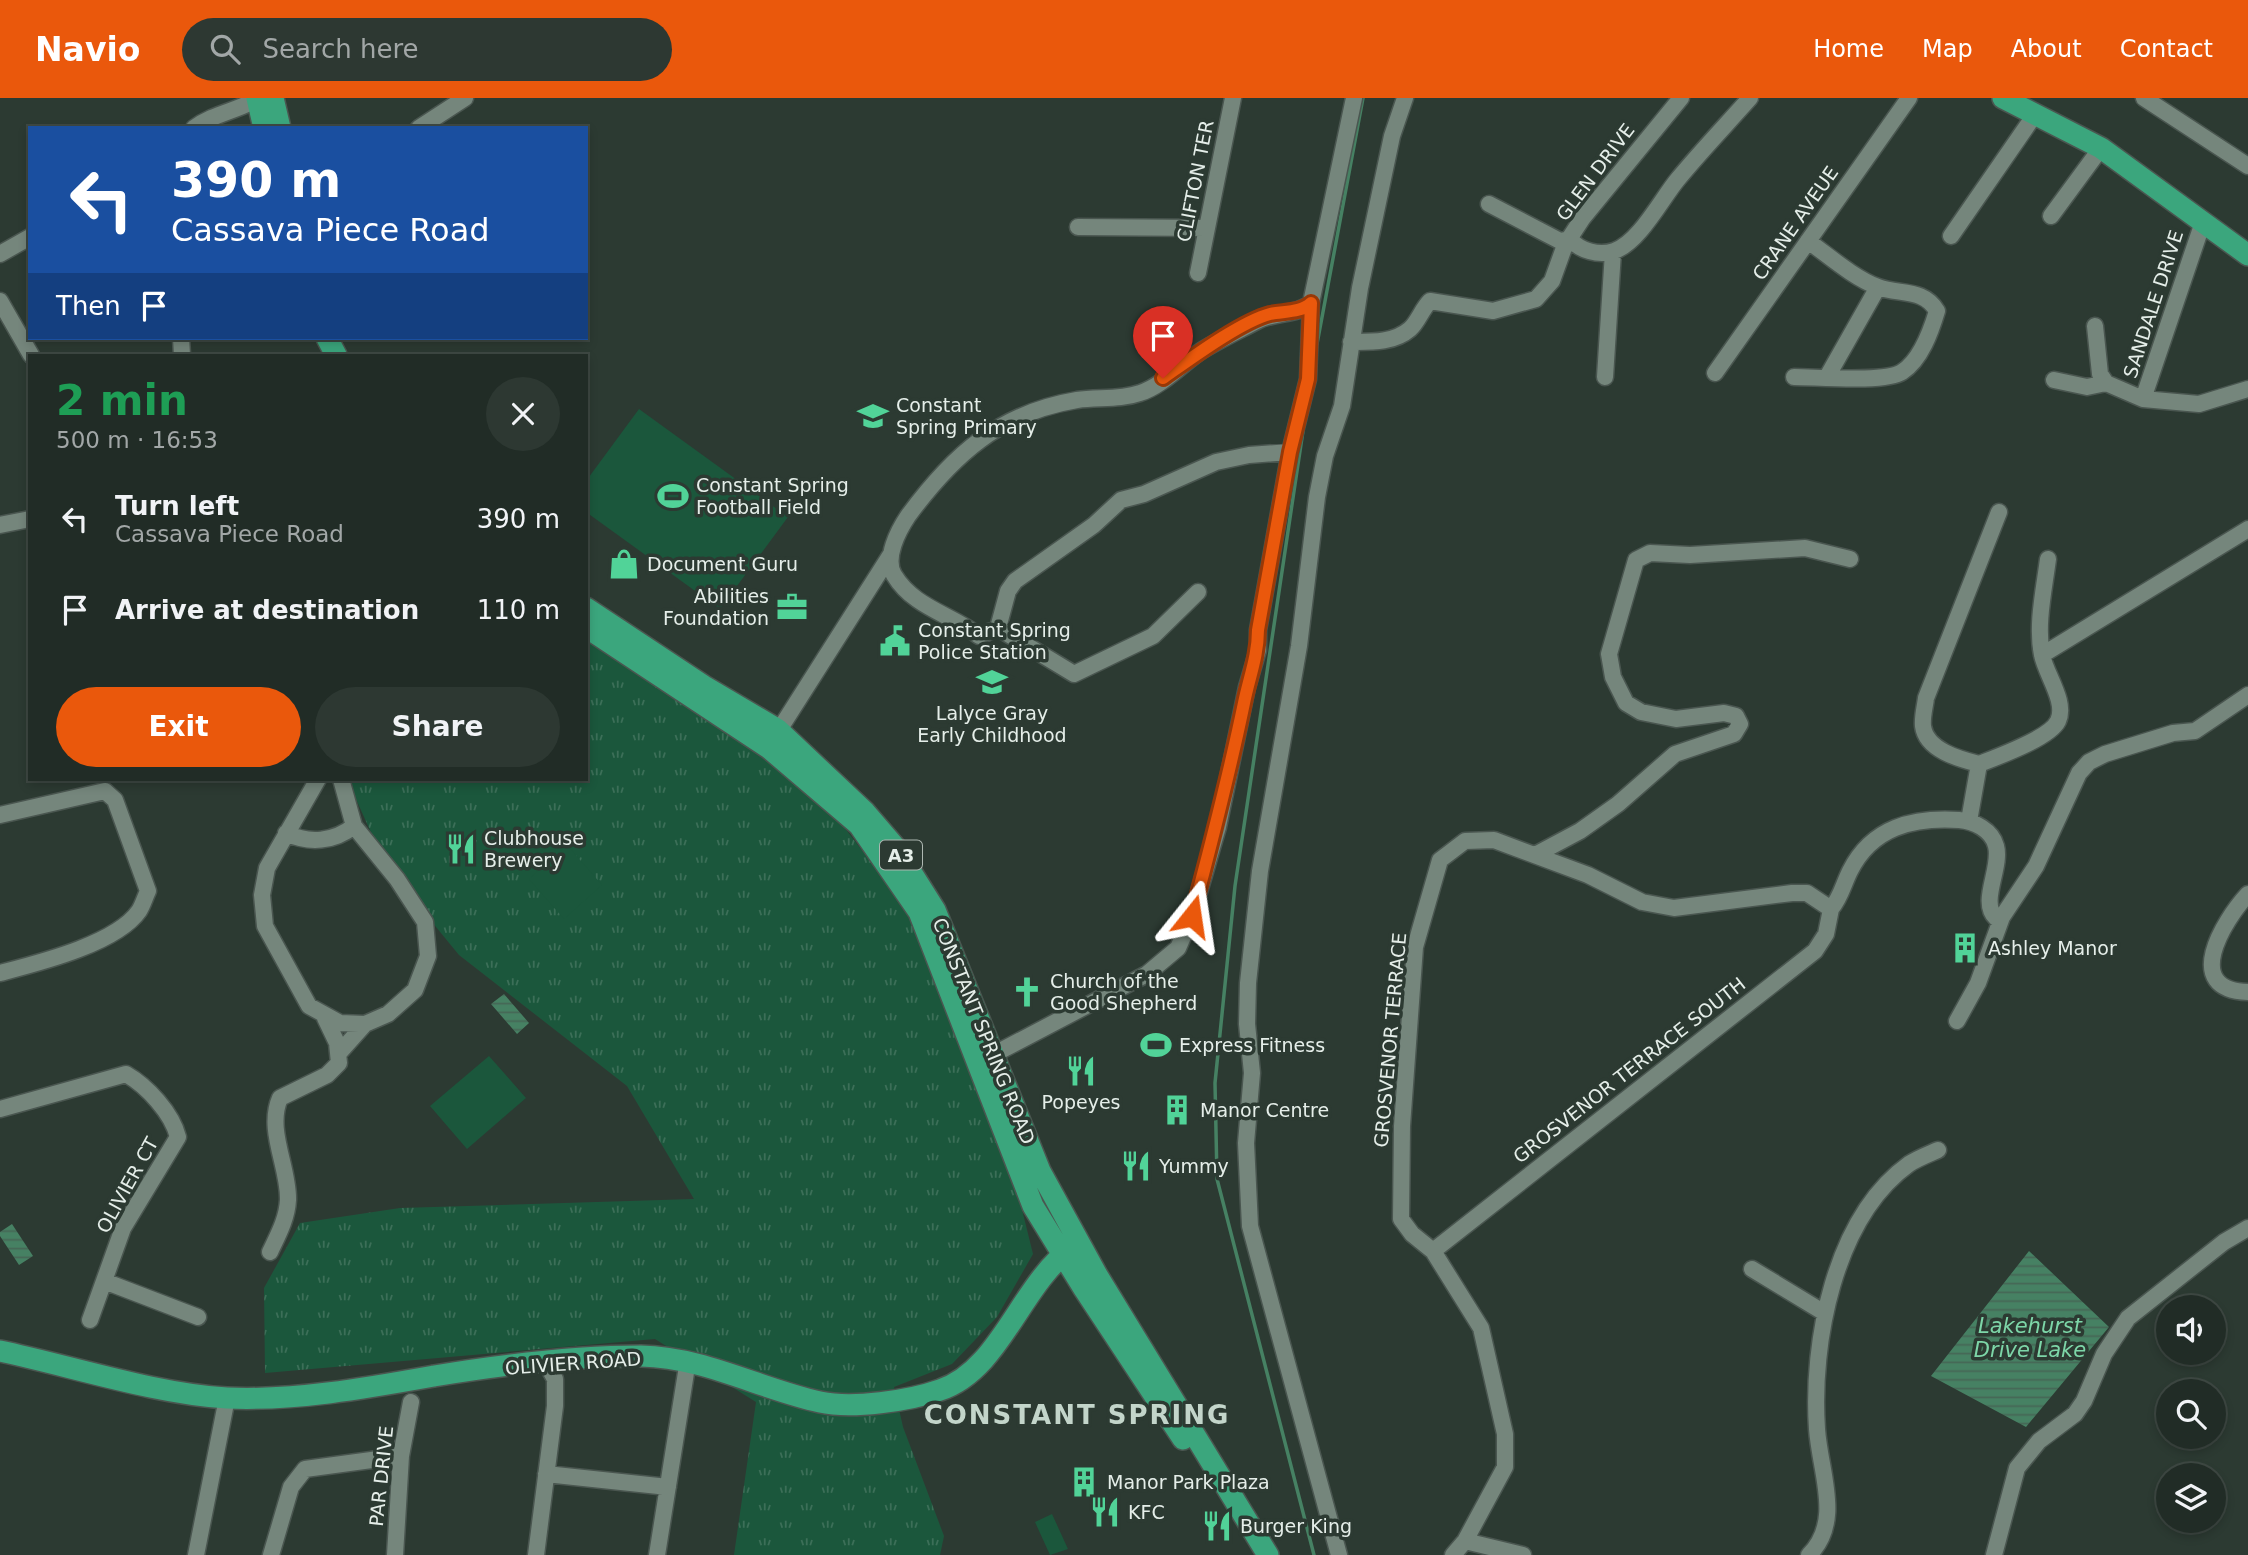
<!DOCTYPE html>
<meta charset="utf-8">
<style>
:root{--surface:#212c26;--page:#2d3832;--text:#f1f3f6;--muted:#a2a7a7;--line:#3e4843;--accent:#ea580c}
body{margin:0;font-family:"DejaVu Sans",sans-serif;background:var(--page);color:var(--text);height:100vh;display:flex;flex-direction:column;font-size:26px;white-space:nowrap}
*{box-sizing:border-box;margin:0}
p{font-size:23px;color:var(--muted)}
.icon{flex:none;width:38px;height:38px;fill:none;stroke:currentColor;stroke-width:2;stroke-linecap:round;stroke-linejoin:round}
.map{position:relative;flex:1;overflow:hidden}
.panel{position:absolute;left:28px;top:256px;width:560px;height:427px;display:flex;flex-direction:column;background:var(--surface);border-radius:0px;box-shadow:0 4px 10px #0003,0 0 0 2px var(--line)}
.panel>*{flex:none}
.banner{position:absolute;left:28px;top:28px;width:560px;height:214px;border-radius:0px;box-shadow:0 4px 10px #0003,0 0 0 2px var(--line);background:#1a4fa0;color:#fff;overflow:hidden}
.buttons{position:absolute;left:2156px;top:1197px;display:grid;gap:14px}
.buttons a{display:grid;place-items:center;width:70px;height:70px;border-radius:50%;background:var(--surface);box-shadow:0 4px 10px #0003,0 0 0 2px var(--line);font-size:35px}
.pin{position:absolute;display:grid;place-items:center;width:60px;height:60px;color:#fff;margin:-72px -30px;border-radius:50% 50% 50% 0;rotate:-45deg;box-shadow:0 0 7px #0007}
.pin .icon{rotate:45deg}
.me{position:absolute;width:77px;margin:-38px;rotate:15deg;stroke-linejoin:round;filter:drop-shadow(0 0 5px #0008)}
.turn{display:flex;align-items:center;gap:24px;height:147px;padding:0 28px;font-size:32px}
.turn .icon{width:91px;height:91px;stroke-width:2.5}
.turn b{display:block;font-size:49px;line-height:60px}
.then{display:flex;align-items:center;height:66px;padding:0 28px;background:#0003;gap:14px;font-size:26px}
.round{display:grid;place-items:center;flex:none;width:74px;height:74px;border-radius:37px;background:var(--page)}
.overview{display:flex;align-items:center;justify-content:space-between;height:119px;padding:0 28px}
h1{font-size:42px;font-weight:700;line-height:52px;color:#1e9e55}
.primary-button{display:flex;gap:14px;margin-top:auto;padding:14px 28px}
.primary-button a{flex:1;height:80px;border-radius:42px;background:var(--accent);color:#fff;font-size:28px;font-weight:700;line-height:80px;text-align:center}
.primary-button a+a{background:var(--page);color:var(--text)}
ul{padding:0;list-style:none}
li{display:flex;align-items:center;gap:21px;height:91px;padding:0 28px}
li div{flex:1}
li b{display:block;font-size:26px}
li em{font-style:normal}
header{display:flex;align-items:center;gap:42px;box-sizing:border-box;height:98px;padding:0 35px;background:var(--accent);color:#fff}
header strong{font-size:33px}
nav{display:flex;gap:38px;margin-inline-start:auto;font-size:24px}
.search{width:490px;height:63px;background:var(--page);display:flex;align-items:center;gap:18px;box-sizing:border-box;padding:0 24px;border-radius:38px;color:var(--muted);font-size:26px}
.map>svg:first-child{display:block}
.grass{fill:url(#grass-tufts)}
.pitch{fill:#1b573c}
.water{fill:url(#water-rules)}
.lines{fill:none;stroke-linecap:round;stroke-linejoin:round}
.stream{stroke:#468163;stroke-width:3.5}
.minor-casing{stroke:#4a5650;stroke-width:19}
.major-casing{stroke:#4a5650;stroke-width:24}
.minor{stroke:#75867c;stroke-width:16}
.major{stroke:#3ba67d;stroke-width:21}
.route-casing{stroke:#983908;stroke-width:18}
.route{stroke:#ea580c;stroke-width:12}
.labels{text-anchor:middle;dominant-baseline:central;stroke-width:7;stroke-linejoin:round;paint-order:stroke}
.shield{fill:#2c3a32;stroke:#aeb8b2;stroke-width:2}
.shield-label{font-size:18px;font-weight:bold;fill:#e5eee9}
.street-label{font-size:19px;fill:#e5eee9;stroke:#2c3a32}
.poi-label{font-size:19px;fill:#e5eee9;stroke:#2c3a32;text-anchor:start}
.water-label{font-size:21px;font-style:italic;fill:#7dd6a8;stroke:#2c3a32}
.district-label{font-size:26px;font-weight:bold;letter-spacing:2px;fill:#c3d5ca;stroke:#2c3a32}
</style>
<header>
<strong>Navio</strong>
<div class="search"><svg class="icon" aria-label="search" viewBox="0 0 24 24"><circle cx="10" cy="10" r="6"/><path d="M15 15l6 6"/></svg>Search here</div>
<nav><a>Home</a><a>Map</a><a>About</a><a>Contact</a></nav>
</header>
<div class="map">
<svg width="2248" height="1457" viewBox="0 0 2248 1457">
<defs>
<pattern id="grass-tufts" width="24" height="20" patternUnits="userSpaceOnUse" patternTransform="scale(1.75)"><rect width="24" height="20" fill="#1b573c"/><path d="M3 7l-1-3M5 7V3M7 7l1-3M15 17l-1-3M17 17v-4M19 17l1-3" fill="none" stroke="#3c6f58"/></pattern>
<pattern id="water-rules" width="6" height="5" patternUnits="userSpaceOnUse" patternTransform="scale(1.75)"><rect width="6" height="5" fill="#468163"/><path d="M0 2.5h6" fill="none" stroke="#466756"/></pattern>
</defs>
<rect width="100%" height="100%" fill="#2c3a32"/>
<path class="grass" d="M586,530L681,594L837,720L905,808L1001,1027L1033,1156L997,1219L952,1266L894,1289L903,1329L944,1438L940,1457H734L756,1304L655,1241L265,1275L264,1190L300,1125L400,1110L694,1101L627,988L459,857L386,768L347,681H586Z"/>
<path class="pitch" d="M639,311L788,419L720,511L586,414V383Z
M567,747L602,787L564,821L529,781Z
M489,958L526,1000L467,1051L430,1008Z
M1052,1416L1068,1451L1050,1457L1035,1424Z"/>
<path class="water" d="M504,896L529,925L517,936L491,906Z
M12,1126L33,1158L19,1167L0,1138V1134Z
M2029,1153L2109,1229L2026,1329L1931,1278Z"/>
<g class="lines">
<path class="stream" d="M1317,246L1363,0
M1303,333L1235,788L1215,985L1217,1081L1314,1457"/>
<g class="minor-casing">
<path id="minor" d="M2144,0L2248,68
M194,30C214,15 238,13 259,0
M419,30L465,0
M1489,106L1560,143L1570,141
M2051,118L2101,50
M1078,129L1207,130
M1951,138L2036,15
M1570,141C1580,153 1599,158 1614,153C1639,145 1662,100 1678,81C1701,53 1726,27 1750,0
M0,156L30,139
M1198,175L1233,0
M0,203L31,257
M2095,228L2100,276L2106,285L2143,301L2199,306L2248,291
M181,240L182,257
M1351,244C1371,244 1394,245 1410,231C1418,224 1422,211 1430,203L1493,213L1536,201L1552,183L1565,147L1582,121L1681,0
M1715,275L1909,0
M1605,279L1613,154
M1794,279C1817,279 1885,285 1902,274C1921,262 1931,233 1937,213C1924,190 1899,197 1878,189C1854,180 1829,158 1808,143
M1827,279L1878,189
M2054,282L2087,289L2106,285
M2143,301L2203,124
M0,427L30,421
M1198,494L1153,538L1074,576L998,530L979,538C951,516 914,510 894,477C884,460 898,433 908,418C953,357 999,315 1077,302C1098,299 1120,302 1140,295C1162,288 1182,266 1201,253C1219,242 1238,233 1257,223C1273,214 1299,217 1311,205
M998,530L1008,493L1015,483L1094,427L1121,402L1144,396L1216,364L1249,357L1290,354
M2042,557L2248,431
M774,640L891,456
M1979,666C1959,661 1926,652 1923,628C1922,619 1925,609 1926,600L1999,414
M1979,666C1997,659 2050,640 2058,623C2067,604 2046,577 2042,557C2036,527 2044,492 2048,461
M318,681L267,770L262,797L265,828L309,908L340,925L365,926L388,916L415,892L428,858L425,824L397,781L354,728L341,681
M0,717L105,693L115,702L148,793C145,799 143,807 139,813C116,846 38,865 0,875
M1969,723L1979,666
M286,735C309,746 334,744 354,728
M1535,757L1580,733L1618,706L1675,656L1734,636L1740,626L1736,618L1724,615L1676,621L1641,614L1626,605L1613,579L1609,556L1636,462L1650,455L1690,457L1805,450L1850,461
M2248,796C2223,823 2181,892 2248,894
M1831,811C1841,799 1843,787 1850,773C1872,729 1913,719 1959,722C1974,723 1992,732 1996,748C2002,770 1979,804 1996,820L2002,819L2036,768L2079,675L2089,664L2105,656L2173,635L2195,633L2248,597
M1957,923L1978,885L2002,819
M340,954L365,926
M983,962L1147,876L1178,850L1192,818L1218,729L1247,589L1258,552V532L1290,354L1308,281L1311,205L1354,0
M0,1011L126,976C147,988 172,1015 178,1039L123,1130L104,1183L198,1219
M1433,1153L1815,853L1826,836L1831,811
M270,1154C278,1137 287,1121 288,1102C289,1069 266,1032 280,1000L327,977L339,965L337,945L325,920
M1752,1171L1823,1214
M90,1222L104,1183
M546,1376L668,1389
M1465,1443L1523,1457
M196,1457L227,1300
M271,1457L291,1389L305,1371L401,1358
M395,1457L401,1358L411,1304
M536,1457L555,1308V1281L546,1265
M657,1457L688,1262
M1339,1457L1250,1128L1246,1045L1252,975L1247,926L1248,885L1260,773L1299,548L1317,399L1325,358L1342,308L1360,190L1392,38L1405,0
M1453,1457L1465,1443L1505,1369V1336L1481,1230L1433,1153L1412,1136L1401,1121L1402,1028L1415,849L1440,762L1465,743L1494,742L1588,777L1642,804L1674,810L1792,795H1807L1831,811
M1809,1457C1843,1423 1820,1375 1817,1331C1811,1245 1834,1120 1909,1066C1918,1060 1929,1056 1938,1052
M1994,1457L2017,1370L2039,1343L2075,1316L2084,1303L2104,1256L2128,1220L2224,1144L2248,1130"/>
</g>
<g class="major-casing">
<path id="major" d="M257,0L264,30
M273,0L280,30
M2003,0L2101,50L2248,157
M327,240L336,257
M586,510L704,588L777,631L865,714L896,750L935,812L1040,1073L1097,1177L1268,1457
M586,529L770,651L859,727L919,814L1033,1108L1084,1191L1183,1341
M0,1253C71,1268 156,1296 227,1300C295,1303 367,1290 434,1278C501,1267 573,1258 641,1258C704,1259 760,1291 820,1304C852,1311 909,1303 940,1292C1001,1272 1021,1185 1072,1150"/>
</g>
<use href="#minor" class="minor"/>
<use href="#major" class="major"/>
</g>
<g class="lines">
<g class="route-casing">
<path id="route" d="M1163,280C1189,262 1240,224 1270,216C1283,213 1301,215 1311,205L1308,281L1290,354L1258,532C1258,558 1249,580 1244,605C1229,677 1211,747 1192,818"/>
</g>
<use href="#route" class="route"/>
</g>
<defs>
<g id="school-bare" transform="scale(2.415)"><path d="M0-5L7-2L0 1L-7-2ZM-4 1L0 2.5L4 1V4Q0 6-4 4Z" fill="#51d398" stroke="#2c3a32" stroke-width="2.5" paint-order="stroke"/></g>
<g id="stadium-bare" transform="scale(2.415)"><path d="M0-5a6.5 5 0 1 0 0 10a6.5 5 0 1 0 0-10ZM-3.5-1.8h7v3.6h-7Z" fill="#51d398" stroke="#2c3a32" stroke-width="2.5" paint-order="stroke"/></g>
<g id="shop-bare" transform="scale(2.415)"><path d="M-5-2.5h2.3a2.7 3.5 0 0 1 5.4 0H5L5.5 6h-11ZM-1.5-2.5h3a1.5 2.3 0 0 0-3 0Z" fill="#51d398" stroke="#2c3a32" stroke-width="2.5" paint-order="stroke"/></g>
<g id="office-bare" transform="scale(2.415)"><path d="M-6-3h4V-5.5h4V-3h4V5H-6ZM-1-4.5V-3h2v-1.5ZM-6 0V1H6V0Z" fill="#51d398" stroke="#2c3a32" stroke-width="2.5" paint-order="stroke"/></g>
<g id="civic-bare" transform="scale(2.415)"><path d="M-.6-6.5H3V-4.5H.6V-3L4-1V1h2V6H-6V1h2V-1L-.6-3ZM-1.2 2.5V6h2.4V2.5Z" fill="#51d398" stroke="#2c3a32" stroke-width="2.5" paint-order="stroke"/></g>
<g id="restaurant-bare" transform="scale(2.415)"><path d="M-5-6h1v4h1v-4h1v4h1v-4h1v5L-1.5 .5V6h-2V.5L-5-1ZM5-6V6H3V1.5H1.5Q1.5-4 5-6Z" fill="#51d398" stroke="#2c3a32" stroke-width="2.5" paint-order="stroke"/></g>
<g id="building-bare" transform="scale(2.415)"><path d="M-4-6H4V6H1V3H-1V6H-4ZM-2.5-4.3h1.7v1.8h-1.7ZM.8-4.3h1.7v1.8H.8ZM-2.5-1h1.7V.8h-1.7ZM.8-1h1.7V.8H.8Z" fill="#51d398" stroke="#2c3a32" stroke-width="2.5" paint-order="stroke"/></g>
<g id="church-bare" transform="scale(2.415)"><path d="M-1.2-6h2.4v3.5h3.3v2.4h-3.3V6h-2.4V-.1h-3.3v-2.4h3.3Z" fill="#51d398" stroke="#2c3a32" stroke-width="2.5" paint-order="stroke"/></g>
</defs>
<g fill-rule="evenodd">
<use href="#school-bare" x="873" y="318"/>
<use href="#stadium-bare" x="673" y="398"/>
<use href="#shop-bare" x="624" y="466"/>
<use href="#office-bare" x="792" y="509"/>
<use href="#civic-bare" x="895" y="543"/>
<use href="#school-bare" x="992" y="584"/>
<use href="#restaurant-bare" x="461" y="751"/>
<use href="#building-bare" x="1965" y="850"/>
<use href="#church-bare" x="1027" y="894"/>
<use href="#stadium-bare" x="1156" y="947"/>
<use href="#restaurant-bare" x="1081" y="973"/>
<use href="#building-bare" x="1177" y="1012"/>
<use href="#restaurant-bare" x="1136" y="1068"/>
<use href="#building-bare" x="1084" y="1384"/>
<use href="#restaurant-bare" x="1105" y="1414"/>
<use href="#restaurant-bare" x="1217" y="1428"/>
</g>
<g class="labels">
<rect class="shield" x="880" y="742.5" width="42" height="29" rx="5"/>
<g class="shield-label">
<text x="901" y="757">A3</text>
</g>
<g class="street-label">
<text transform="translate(1595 74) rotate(-53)">GLEN DRIVE</text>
<text transform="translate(1195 83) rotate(-79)">CLIFTON TER</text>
<text transform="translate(1795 125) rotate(-55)">CRANE AVEUE</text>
<text transform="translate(2153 206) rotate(-72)">SANDALE DRIVE</text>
<text transform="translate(984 933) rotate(68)">CONSTANT SPRING ROAD</text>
<text transform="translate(1390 942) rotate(-85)">GROSVENOR TERRACE</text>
<text transform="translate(1629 972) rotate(-38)">GROSVENOR TERRACE SOUTH</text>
<text transform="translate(127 1087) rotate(-61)">OLIVIER CT</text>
<text transform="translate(573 1265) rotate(-4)">OLIVIER ROAD</text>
<text transform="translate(381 1378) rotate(-84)">PAR DRIVE</text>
</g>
<g class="poi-label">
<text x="896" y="307">Constant<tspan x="896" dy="22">Spring Primary</tspan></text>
<text x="696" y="387">Constant Spring<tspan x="696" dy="22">Football Field</tspan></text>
<text x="647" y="466">Document Guru</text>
<text x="769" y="498" text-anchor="end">Abilities<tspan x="769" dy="22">Foundation</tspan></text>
<text x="918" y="532">Constant Spring<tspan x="918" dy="22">Police Station</tspan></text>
<text x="992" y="615" text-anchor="middle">Lalyce Gray<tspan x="992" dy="22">Early Childhood</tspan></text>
<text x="484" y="740">Clubhouse<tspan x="484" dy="22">Brewery</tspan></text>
<text x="1988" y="850">Ashley Manor</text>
<text x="1050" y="883">Church of the<tspan x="1050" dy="22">Good Shepherd</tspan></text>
<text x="1179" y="947">Express Fitness</text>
<text x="1081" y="1004" text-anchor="middle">Popeyes</text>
<text x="1200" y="1012">Manor Centre</text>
<text x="1159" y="1068">Yummy</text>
<text x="1107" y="1384">Manor Park Plaza</text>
<text x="1128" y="1414">KFC</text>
<text x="1240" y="1428">Burger King</text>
</g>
<g class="water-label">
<text x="2030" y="1228">Lakehurst<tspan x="2030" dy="24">Drive Lake</tspan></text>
</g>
<g class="district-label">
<text x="1077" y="1317">CONSTANT SPRING</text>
</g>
</g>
</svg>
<div class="buttons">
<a><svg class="icon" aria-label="sound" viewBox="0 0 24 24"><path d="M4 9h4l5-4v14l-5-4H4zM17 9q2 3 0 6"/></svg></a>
<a><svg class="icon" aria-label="search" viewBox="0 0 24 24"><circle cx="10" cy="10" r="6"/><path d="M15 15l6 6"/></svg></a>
<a><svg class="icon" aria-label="layers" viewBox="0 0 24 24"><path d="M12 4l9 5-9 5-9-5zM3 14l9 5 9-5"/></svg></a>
</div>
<div class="pin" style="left:1163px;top:280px;background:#d93025"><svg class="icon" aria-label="arrive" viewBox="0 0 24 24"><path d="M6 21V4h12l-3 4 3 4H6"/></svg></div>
<svg class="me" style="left:1192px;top:818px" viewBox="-20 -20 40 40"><path d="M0-17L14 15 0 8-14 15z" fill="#ea580c" stroke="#fff" stroke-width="4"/></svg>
<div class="banner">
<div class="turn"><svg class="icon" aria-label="left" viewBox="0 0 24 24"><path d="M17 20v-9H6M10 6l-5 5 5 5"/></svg><div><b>390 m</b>Cassava Piece Road</div></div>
<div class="then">Then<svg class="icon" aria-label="arrive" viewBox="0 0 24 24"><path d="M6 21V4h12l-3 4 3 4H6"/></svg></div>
</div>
<section class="panel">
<div class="overview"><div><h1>2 min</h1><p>500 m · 16:53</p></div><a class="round"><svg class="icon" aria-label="close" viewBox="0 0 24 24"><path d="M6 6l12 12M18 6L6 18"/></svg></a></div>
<ul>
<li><svg class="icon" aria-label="left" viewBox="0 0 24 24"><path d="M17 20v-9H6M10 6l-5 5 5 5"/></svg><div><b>Turn left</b><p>Cassava Piece Road</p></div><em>390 m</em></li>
<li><svg class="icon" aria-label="arrive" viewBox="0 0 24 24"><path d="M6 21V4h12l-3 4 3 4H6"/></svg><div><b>Arrive at destination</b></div><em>110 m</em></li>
</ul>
<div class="primary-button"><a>Exit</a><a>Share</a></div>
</section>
</div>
